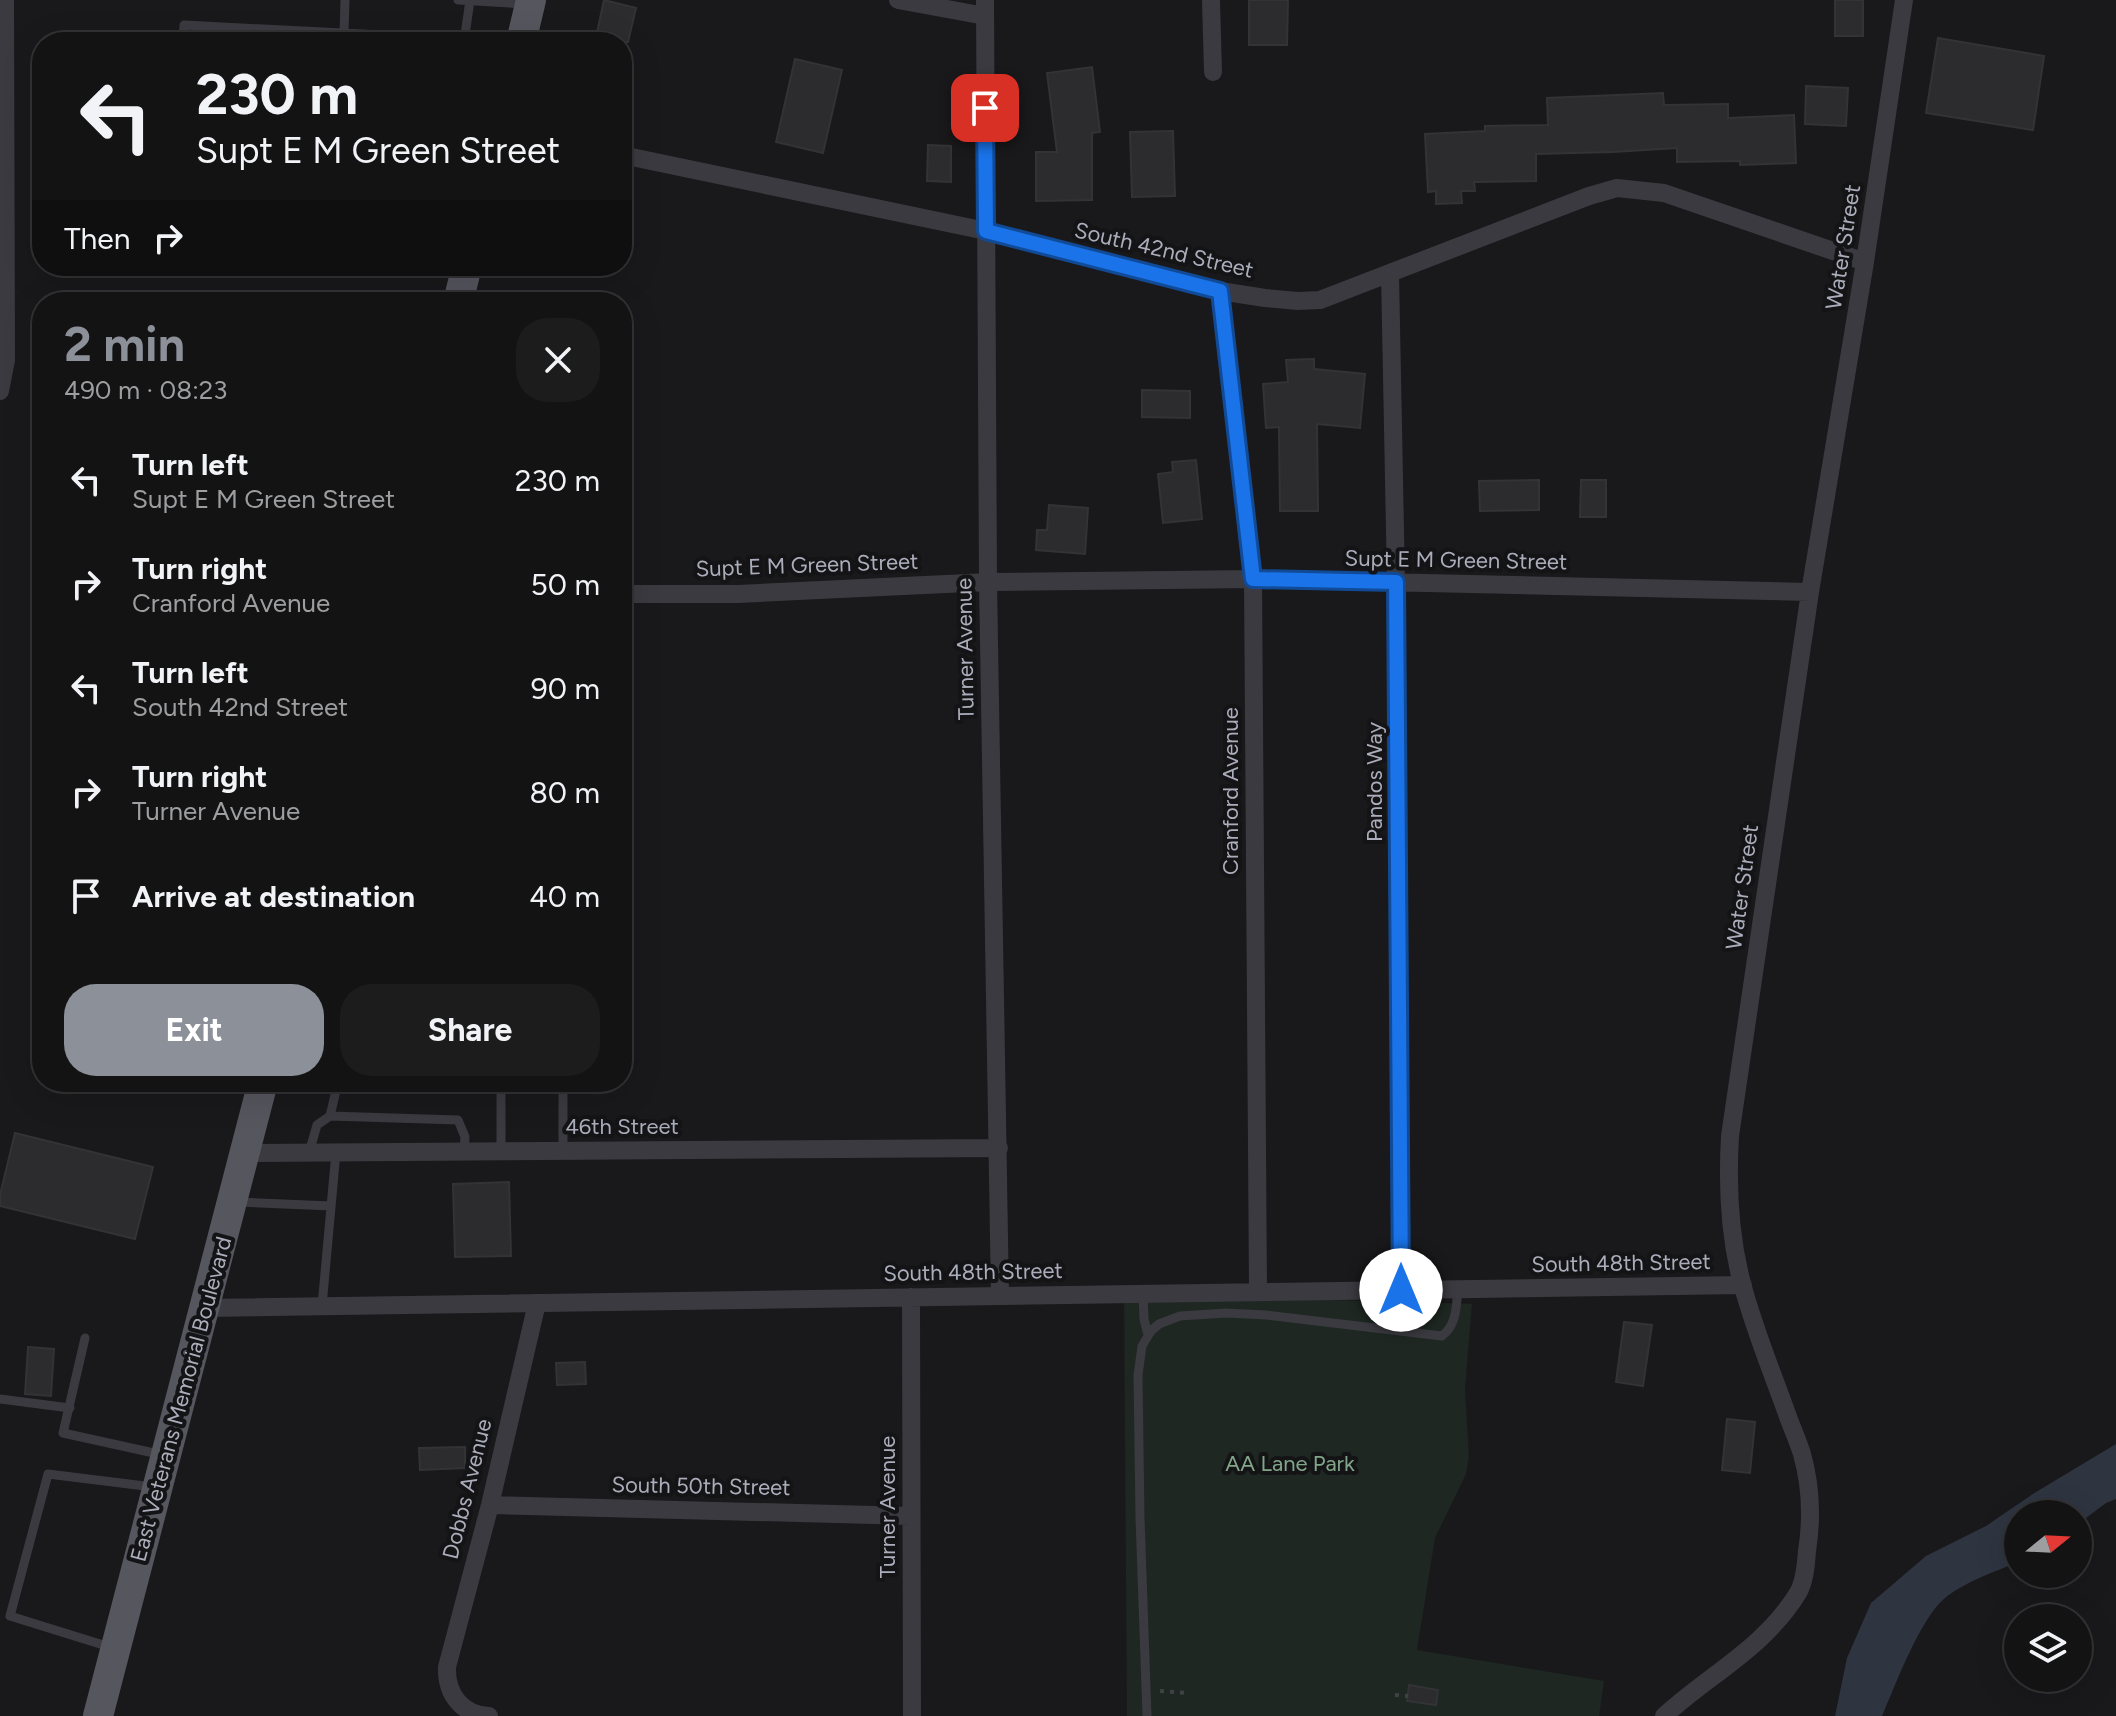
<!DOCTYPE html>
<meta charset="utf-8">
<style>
:root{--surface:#131314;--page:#1c1c1d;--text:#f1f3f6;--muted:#9d9ea0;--line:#323234;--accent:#8c9099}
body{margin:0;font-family:Figtree,sans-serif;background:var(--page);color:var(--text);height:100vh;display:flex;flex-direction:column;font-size:30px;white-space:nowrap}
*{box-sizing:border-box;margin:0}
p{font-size:26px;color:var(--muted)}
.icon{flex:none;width:44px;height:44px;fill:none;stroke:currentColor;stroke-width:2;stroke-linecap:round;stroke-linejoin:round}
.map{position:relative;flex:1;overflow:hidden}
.sheet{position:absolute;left:32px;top:292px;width:600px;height:800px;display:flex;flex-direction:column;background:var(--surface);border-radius:32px;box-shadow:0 8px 32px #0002,0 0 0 2px var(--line)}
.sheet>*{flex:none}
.top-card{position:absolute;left:32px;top:32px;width:600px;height:244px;border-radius:32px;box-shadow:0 8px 32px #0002,0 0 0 2px var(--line);background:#131314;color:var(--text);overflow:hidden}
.needle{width:52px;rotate:72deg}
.controls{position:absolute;left:2004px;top:1500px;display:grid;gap:16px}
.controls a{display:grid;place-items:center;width:88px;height:88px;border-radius:50%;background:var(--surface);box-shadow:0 8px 32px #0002,0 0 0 2px var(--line);font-size:40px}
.pin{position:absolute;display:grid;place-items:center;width:68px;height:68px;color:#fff;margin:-34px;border-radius:16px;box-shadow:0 4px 12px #0006}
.me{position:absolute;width:88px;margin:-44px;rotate:0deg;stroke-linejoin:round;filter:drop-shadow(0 0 6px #0008)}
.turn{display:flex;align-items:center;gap:28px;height:168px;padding:0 32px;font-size:36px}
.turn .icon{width:104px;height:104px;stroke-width:2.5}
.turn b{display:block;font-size:56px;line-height:68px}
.then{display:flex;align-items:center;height:76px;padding:0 32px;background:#0003;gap:16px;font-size:30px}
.round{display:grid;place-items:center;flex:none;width:84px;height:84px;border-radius:32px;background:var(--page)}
.headline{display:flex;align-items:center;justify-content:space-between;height:136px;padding:0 32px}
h1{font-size:48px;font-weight:700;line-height:60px;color:var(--accent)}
.action{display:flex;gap:16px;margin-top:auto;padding:16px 32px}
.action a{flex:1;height:92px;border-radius:32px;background:var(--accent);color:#fff;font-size:32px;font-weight:700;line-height:92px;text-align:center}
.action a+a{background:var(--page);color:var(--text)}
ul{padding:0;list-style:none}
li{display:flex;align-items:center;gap:24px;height:104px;padding:0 32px}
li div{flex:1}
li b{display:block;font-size:30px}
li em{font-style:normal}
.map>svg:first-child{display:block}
.green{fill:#1e2721}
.water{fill:#2e3540}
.building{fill:#2c2c2f;stroke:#333337;stroke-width:2}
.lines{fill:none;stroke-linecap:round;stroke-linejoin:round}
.path{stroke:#404147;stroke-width:4;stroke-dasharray:4 6;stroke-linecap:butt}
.lane{stroke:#3a3a40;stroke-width:9}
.street{stroke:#3a3a40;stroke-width:18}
.primary{stroke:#56565f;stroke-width:30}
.route-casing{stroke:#114b97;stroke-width:20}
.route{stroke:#1a73e8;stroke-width:14}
.labels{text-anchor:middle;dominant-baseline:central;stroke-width:8;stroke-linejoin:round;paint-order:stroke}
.street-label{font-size:22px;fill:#abadbb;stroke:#141416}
.park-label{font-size:22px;fill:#82a68a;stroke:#141416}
</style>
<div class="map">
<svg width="2116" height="1716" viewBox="0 0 2116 1716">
<rect width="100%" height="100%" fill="#19191b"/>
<path class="green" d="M1124,1294L1472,1304L1465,1389L1469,1456L1466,1474L1435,1538L1417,1650L1604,1681L1599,1716H1127Z"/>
<path class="water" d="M2116,1444V1499L2106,1503L2078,1524V1514H2018V1562C1994,1572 1967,1581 1946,1597C1920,1618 1896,1684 1882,1716H1835L1847,1658L1871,1603L1926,1556L1986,1526L2036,1492Z"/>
<path class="building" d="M604,0L636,8L628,42H595Z
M1249,0H1288L1287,45H1249Z
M1835,0H1863V36H1835Z
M1938,38L2044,56L2033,130L1926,113Z
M795,59L842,70L823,153L776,142Z
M1092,67L1100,132L1092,133V200L1036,201V152H1057L1047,73Z
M1806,86L1848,88L1846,126L1805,124Z
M1663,93L1664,105L1728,104V118L1794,115L1796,163L1740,165V161L1677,162V148L1613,152L1536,154V181L1474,182L1475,191H1461L1462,203L1436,204V191L1428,192L1425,134L1485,131V126L1548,125L1547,98Z
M1173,131L1175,196L1132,197L1130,132Z
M928,145L951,146V182L927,181Z
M1314,359V369L1365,374L1360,428L1317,424L1318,511H1280L1279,427L1266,428L1263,384L1288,382L1286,360Z
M1142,390L1190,391V418L1142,417Z
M1196,460L1202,519L1163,523L1158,474L1173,472L1172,462Z
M1539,480V510L1480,511L1479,481Z
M1581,480H1606V517H1580Z
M1049,505L1088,508L1085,554L1036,550L1037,530H1047Z
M15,1133L153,1167L135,1239L0,1206V1195Z
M509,1182L511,1256L455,1257L453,1184Z
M1624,1322L1652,1325L1643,1386L1616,1382Z
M28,1347L54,1349L51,1396L25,1394Z
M585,1362L586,1384L557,1385L556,1363Z
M1727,1419L1755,1422L1750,1473L1722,1470Z
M465,1447V1468L420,1470L419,1448Z
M1409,1685L1438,1690L1436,1705L1407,1701Z"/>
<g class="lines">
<path class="path" d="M1160,1691L1186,1693
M1395,1695L1408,1696"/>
<path class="lane" d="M458,0L526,4
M344,33L345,0
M183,42L184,25L519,42
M464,42L470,0
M501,1082V1151
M330,1116L338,1082
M563,1151V1082
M309,1153L317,1125L330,1116L458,1120L465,1137L464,1151
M238,1202L331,1206
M1143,1294L1144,1319L1148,1335
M322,1306L336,1152
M85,1338L63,1433L163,1455
M0,1399L70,1408
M113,1648L10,1616L48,1474L153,1487
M1147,1716L1140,1518L1138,1375L1142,1346L1151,1331L1159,1324L1180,1316L1226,1313L1266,1315L1442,1336C1457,1324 1456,1307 1458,1289"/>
<path class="street" d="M898,0L985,16
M985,0L988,582L1000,1296
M1211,0L1213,72
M622,155L986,231L1220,291L1265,298L1298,301L1320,300L1589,196L1617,188L1664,193L1865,262
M1390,273L1396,582L1401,1290
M1220,291L1253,579L1258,1292
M0,391L6,360L5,0
M622,594H738L988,582L1253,579L1810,592
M245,1153L999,1148
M911,1297L912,1716
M204,1308L1743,1285
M490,1505L911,1516
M489,1716C462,1715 446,1694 447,1667L490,1505L537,1303
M1664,1716C1710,1674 1764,1648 1798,1593C1805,1581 1806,1564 1807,1551C1812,1519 1811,1486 1802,1454C1798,1441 1792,1428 1787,1414C1772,1372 1755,1331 1743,1287C1729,1237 1727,1188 1730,1136L1810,592L1865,262L1904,0"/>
<path class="primary" d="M521,42L531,0
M458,302L467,266
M98,1716L263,1082"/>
</g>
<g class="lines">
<g class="route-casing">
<path id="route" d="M985,108L986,231L1220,291L1253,579L1396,582L1401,1290"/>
</g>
<use href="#route" class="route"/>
</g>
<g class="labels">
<g class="street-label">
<text transform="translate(1843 247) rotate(-81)">Water Street</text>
<text transform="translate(1164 250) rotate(13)">South 42nd Street</text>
<text transform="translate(1456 560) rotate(1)">Supt E M Green Street</text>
<text transform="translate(807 565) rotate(-2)">Supt E M Green Street</text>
<text transform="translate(965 649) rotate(-91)">Turner Avenue</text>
<text transform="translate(1374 782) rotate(-90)">Pandos Way</text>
<text transform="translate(1230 791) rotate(-90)">Cranford Avenue</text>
<text transform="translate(1742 887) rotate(-82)">Water Street</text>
<text x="622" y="1126">46th Street</text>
<text transform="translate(1621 1263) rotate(-1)">South 48th Street</text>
<text transform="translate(973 1272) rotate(-1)">South 48th Street</text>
<text transform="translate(181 1399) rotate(-75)">East Veterans Memorial Boulevard</text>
<text transform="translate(701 1486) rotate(1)">South 50th Street</text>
<text transform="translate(467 1489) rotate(-76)">Dobbs Avenue</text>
<text transform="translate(887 1507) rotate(-90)">Turner Avenue</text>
</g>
<g class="park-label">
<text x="1290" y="1463">AA Lane Park</text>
</g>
</g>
</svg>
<div class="controls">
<a><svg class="needle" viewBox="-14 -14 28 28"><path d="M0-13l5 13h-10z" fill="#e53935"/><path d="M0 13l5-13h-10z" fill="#9d9ea0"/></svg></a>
<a><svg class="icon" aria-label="layers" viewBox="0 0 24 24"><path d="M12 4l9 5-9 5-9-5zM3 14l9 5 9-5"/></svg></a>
</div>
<div class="pin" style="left:985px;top:108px;background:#d93025"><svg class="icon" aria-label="arrive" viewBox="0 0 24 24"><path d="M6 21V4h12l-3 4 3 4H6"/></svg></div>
<svg class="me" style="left:1401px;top:1290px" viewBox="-20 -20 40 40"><circle r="19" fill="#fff"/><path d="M0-13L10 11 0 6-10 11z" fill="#1a73e8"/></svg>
<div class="top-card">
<div class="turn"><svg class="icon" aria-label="left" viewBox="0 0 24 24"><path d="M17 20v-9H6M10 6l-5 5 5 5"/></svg><div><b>230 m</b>Supt E M Green Street</div></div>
<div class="then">Then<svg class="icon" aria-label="right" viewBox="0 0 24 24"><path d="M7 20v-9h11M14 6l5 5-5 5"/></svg></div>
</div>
<section class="sheet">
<div class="headline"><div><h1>2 min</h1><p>490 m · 08:23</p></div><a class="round"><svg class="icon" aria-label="close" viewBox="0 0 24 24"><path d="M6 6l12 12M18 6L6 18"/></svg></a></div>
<ul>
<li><svg class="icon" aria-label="left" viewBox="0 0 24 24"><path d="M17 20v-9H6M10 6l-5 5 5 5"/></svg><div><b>Turn left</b><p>Supt E M Green Street</p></div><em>230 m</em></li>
<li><svg class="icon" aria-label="right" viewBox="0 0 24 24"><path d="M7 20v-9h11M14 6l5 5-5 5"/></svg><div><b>Turn right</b><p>Cranford Avenue</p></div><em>50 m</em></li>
<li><svg class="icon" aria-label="left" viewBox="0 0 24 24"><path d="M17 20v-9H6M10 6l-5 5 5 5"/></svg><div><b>Turn left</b><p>South 42nd Street</p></div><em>90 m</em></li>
<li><svg class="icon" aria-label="right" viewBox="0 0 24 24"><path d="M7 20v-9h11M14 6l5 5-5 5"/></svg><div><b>Turn right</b><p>Turner Avenue</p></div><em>80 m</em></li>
<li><svg class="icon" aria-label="arrive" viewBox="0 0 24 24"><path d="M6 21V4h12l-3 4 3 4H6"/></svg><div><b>Arrive at destination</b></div><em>40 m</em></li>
</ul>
<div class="action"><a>Exit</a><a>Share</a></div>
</section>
</div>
